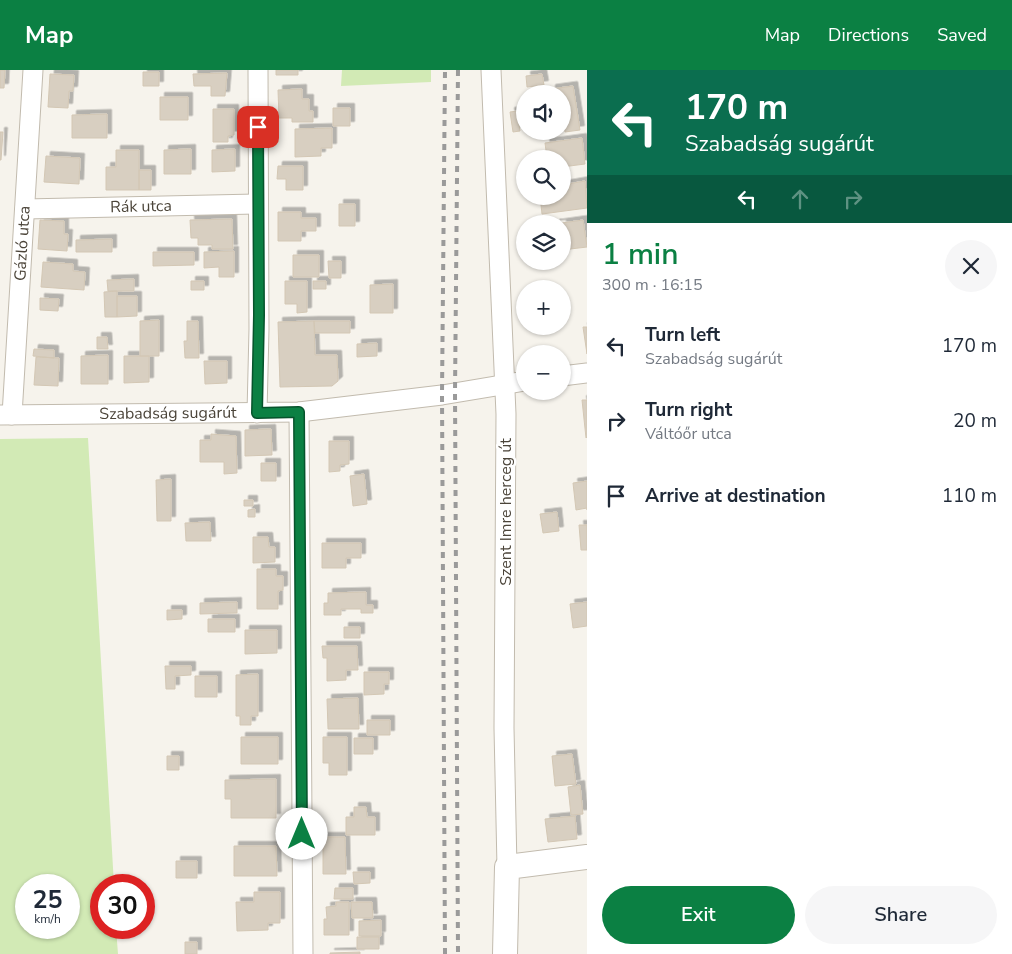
<!DOCTYPE html>
<meta charset="utf-8">
<style>
:root{--surface:#fff;--page:#f6f6f7;--text:#1f2937;--muted:#747a83;--accent:#0b8043}
body{margin:0;font-family:"Nunito Sans",sans-serif;background:var(--page);color:var(--text);height:100vh;display:flex;flex-direction:column;font-size:19px;white-space:nowrap}
*{box-sizing:border-box;margin:0}
p{font-size:16px;color:var(--muted)}
.icon{flex:none;width:28px;height:28px;fill:none;stroke:currentColor;stroke-width:2;stroke-linecap:round;stroke-linejoin:round}
.map{position:relative;flex:1;overflow:hidden}
.sheet{display:flex;flex-direction:column;background:var(--surface);width:425px}
.sheet>*{flex:none}
.guide{background:#0b6e4f;color:#fff;overflow:hidden}
.fabs{position:absolute;left:516px;top:15px;display:grid;gap:10px}
.fabs a{display:grid;place-items:center;width:55px;height:55px;border-radius:50%;background:var(--surface);box-shadow:0 1px 4px #0004;font-size:25px}
.speed{position:absolute;left:15px;top:804px;display:flex;gap:10px;font-size:25px;font-weight:700;text-align:center}
.speed>*{display:grid;place-content:center;width:65px;height:65px;border-radius:50%;background:var(--surface);box-shadow:0 1px 4px #0004;line-height:1}
.speed small{font-size:12px;font-weight:400}
.speed .limit{border:8px solid #d22;background:#fff;color:#111}
.pin{position:absolute;display:grid;place-items:center;width:42px;height:42px;color:#fff;margin:-21px;border-radius:10px;box-shadow:0 2px 8px #0006}
.me{position:absolute;width:55px;margin:-28px;rotate:0deg;stroke-linejoin:round;filter:drop-shadow(0 0 4px #0008)}
.turn{display:flex;align-items:center;gap:18px;height:105px;padding:0 15px;font-size:22px}
.turn .icon{width:65px;height:65px;stroke-width:2.5}
.turn b{display:block;font-size:35px;line-height:42px}
.lanes{display:flex;align-items:center;height:48px;padding:0 15px;background:#0003;justify-content:center;gap:25px;direction:ltr}
.lanes .off{opacity:.35}
.round{display:grid;place-items:center;flex:none;width:52px;height:52px;border-radius:26px;background:var(--page)}
.headline{display:flex;align-items:center;justify-content:space-between;height:85px;padding:0 15px}
h1{font-size:30px;font-weight:600;line-height:38px;color:var(--accent)}
.action{display:flex;gap:10px;margin-top:auto;padding:10px 15px}
.action a{flex:1;height:58px;border-radius:30px;background:var(--accent);color:#fff;font-size:20px;font-weight:600;line-height:58px;text-align:center}
.action a+a{background:var(--page);color:var(--text)}
ul{padding:0;list-style:none}
li{display:flex;align-items:center;gap:15px;height:75px;padding:0 15px}
li div{flex:1}
li b{display:block;font-size:19px}
li em{font-style:normal}
header{display:flex;align-items:center;gap:30px;box-sizing:border-box;height:70px;padding:0 25px;background:var(--accent);color:#fff}
header strong{font-size:24px}
nav{display:flex;gap:28px;margin-inline-start:auto;font-size:18px}
main{display:flex;flex:1;min-height:0}
.map>svg:first-child{display:block}
.green{fill:#d2eab5;fill-rule:evenodd}
.building{fill:#d8cfc1;stroke:#d3c7b4;filter:url(#shadow)}
.lines{fill:none;stroke-linecap:round;stroke-linejoin:round}
.minor-casing{stroke:#c2bbae;stroke-width:21}
.tertiary-casing{stroke:#c2bbae;stroke-width:26}
.minor{stroke:#fff;stroke-width:19}
.tertiary{stroke:#fff;stroke-width:24}
.rail{stroke:#9a9a9a;stroke-width:4;stroke-dasharray:6 6;stroke-linecap:butt}
.route-casing{stroke:#07532c;stroke-width:12}
.route{stroke:#0b8043;stroke-width:9}
.labels{text-anchor:middle;dominant-baseline:central;stroke-width:5;stroke-linejoin:round;paint-order:stroke}
.street-label{font-size:16px;fill:#4b4439;stroke:#fff}
</style>
<header>
<strong>Map</strong>
<nav><a>Map</a><a>Directions</a><a>Saved</a></nav>
</header>
<main>
<div class="map">
<svg width="587" height="884" viewBox="0 0 587 884">
<defs>
<filter id="shadow"><feDropShadow dx="4.5" dy="-4.5" stdDeviation="0" flood-color="#0004"/></filter>
</defs>
<rect width="100%" height="100%" fill="#f6f3ec"/>
<path class="green" d="M342,0H431V12L341,16Z
M88,368L114,815H101V858H116L118,884H0V369ZM26,815H69V858H26Z"/>
<path class="building" d="M0,0H5L4,18H0Z
M276,0H298V5H276Z
M143,2H159V16H143Z
M227,3L225,26H211V16H194L193,4Z
M50,4L74,5L73,21H69L68,38L48,37Z
M542,4L544,15L527,17L526,6Z
M573,16L580,60L565,62L564,53L562,54V24H551V19Z
M302,19V29H309V41H313V52H292V48H279L278,20Z
M160,27H188V50H160Z
M333,38H350V56H333Z
M213,39H234V65L228,66V72H213Z
M517,41L520,61L513,62L510,42Z
M107,44V68H72V45Z
M332,58V78H321V86L295,87V59Z
M0,62H3L1,90H0Z
M582,68L585,94L562,97V89H558L557,87L547,88L545,73Z
M191,79V104H164V80Z
M235,79V101L212,102V80Z
M116,80H139V120H106V97H116Z
M46,86L80,88L79,114L44,112Z
M278,96H303V120H286V109H277Z
M139,100H151V120H139Z
M585,111L587,138L542,144L540,126H562V115Z
M339,134H355V156H339Z
M278,142H301V148H316V161H301V171H278Z
M232,149L233,179H212V175H198V168H191L190,150Z
M40,150L64,151V164H68L67,181L38,179Z
M583,150L587,177L562,180V154H555Z
M112,169V182H76V170Z
M234,181V207H219V197L204,198V182Z
M153,182H194V195L153,196Z
M293,185H319V207H293Z
M328,191H341V208H329Z
M43,192L73,194V201L85,202L84,220L41,217Z
M134,209V221H108L107,210Z
M191,211H204V220H191Z
M285,211H307V242L297,243V234H285Z
M313,211H326V219H313Z
M393,214V243H370V215Z
M117,221V247H105L104,222Z
M117,226H137V246L117,247Z
M40,228L59,229L58,241L40,240Z
M159,250V286H140V251Z
M187,251H198L199,288H185L184,271H187Z
M314,251H350V263H315Z
M314,251L315,285H337L338,311L332,316L280,317L278,252Z
M583,257H587V284Z
M97,267H107L108,279H97Z
M377,273V286L357,287V274Z
M34,279L54,280V288L33,286Z
M108,285V314H81V286Z
M124,286H149V312L124,313Z
M36,287L59,288L58,316L34,315Z
M204,291H227V313L205,314Z
M582,330H587V367L586,368Z
M271,359L272,385L245,386V360Z
M211,364L236,366L237,403L224,404V392H200V370H211Z
M329,371H349V394L340,395V401L329,402Z
M261,393H276V411H261Z
M364,404L367,434L353,436L350,406Z
M171,409V451H157L156,410Z
M587,411V440V438L576,440L573,413Z
M244,430H253V436H244Z
M255,439V447H248V440Z
M557,442L559,461L543,463L540,444Z
M210,452L211,471H186L185,453Z
M579,455H587V480H581Z
M253,467H268L269,477H275V492L253,493Z
M322,473H361V488H346V498H322Z
M257,499H276V506H283V520L278,521V539H257Z
M366,522V535H373V543H361V539H341V545H324V533H328V523Z
M237,532V543L200,544V533Z
M587,532V556L573,558L570,534Z
M167,540H182V549L167,550Z
M208,549H235V562H208Z
M344,557H360V568H344Z
M245,560H277V583L245,584Z
M322,576H357L358,600H346V610L327,611V588H323Z
M165,596H191V605L175,606V619H166Z
M364,602H389V614H384V624L364,625Z
M258,604V646H251V655H240V646H236V605Z
M195,606H217V627H195Z
M358,628L359,659H328L327,629Z
M367,650H390V665H367Z
M241,667H278V694H241Z
M323,667H347V705H329V693H323Z
M354,668H373V684H354Z
M572,684L576,714L555,716L552,686Z
M167,686H179V700H167Z
M276,709V748H231V729H225V710Z
M580,715L583,744L571,745L568,717Z
M354,737H366L367,747H375V765H346V747H354Z
M575,746L577,769L548,772L545,749Z
M323,767H345L346,804H323Z
M234,776H276L277,806H234Z
M176,791H197V808H176Z
M353,802H370V813L354,814Z
M335,818H353V829H334Z
M254,822H280V853H268V860L237,861L236,832H254Z
M336,832H349V865H324V849H327L326,837L336,836Z
M351,832H372L373,848H352Z
M381,850V866H359V851Z
M357,867H379V879H357Z
M185,872H197V884H185Z
M360,882V884H330V883Z"/>
<g class="lines">
<g class="minor-casing">
<g id="minor">
<path d="M491,0L506,344L504,658L507,797"/>
<path id="s1" d="M25,139L258,134"/>
<path d="M562,306L587,303"/>
<path d="M299,342L303,884"/>
<path d="M257,343L259,259L258,0"/>
<path id="s2" d="M0,345L299,342L442,325L525,311"/>
<path id="s3" d="M12,345L33,0"/>
</g>
</g>
<g class="tertiary-casing">
<path id="tertiary" d="M505,884L507,797L587,787"/>
</g>
<use href="#minor" class="minor"/>
<use href="#tertiary" class="tertiary"/>
<path class="rail" d="M458,0L455,323L458,884
M445,884L442,325L445,0"/>
</g>
<g class="lines">
<g class="route-casing">
<path id="route" d="M258,57L259,245L257,343L299,342L302,764"/>
</g>
<use href="#route" class="route"/>
</g>
<g class="labels">
<g class="street-label">
<text stroke="none"><textPath href="#s1" startOffset="116">Rák utca</textPath></text>
<text stroke="none"><textPath href="#s3" startOffset="172">Gázló utca</textPath></text>
<text stroke="none"><textPath href="#s2" startOffset="168">Szabadság sugárút</textPath></text>
<text transform="translate(506 442) rotate(-90)">Szent Imre herceg út</text>
</g>
</g>
</svg>
<div class="fabs">
<a><svg class="icon" aria-label="sound" viewBox="0 0 24 24"><path d="M4 9h4l5-4v14l-5-4H4zM17 9q2 3 0 6"/></svg></a>
<a><svg class="icon" aria-label="search" viewBox="0 0 24 24"><circle cx="10" cy="10" r="6"/><path d="M15 15l6 6"/></svg></a>
<a><svg class="icon" aria-label="layers" viewBox="0 0 24 24"><path d="M12 4l9 5-9 5-9-5zM3 14l9 5 9-5"/></svg></a>
<a>+</a>
<a>−</a>
</div>
<div class="speed"><div>25<small>km/h</small></div><div class="limit">30</div></div>
<div class="pin" style="left:258px;top:57px;background:#d93025"><svg class="icon" aria-label="arrive" viewBox="0 0 24 24"><path d="M6 21V4h12l-3 4 3 4H6"/></svg></div>
<svg class="me" style="left:302px;top:764px" viewBox="-20 -20 40 40"><circle r="19" fill="#fff"/><path d="M0-13L10 11 0 6-10 11z" fill="#0b8043"/></svg>
</div>
<section class="sheet">
<div class="guide">
<div class="turn"><svg class="icon" aria-label="left" viewBox="0 0 24 24"><path d="M17 20v-9H6M10 6l-5 5 5 5"/></svg><div><b>170 m</b>Szabadság sugárút</div></div>
<div class="lanes"><svg class="icon" aria-label="left" viewBox="0 0 24 24"><path d="M17 20v-9H6M10 6l-5 5 5 5"/></svg><svg class="icon off" aria-label="ahead" viewBox="0 0 24 24"><path d="M12 20V5M6 11l6-6 6 6"/></svg><svg class="icon off" aria-label="right" viewBox="0 0 24 24"><path d="M7 20v-9h11M14 6l5 5-5 5"/></svg></div>
</div>
<div class="headline"><div><h1>1 min</h1><p>300 m · 16:15</p></div><a class="round"><svg class="icon" aria-label="close" viewBox="0 0 24 24"><path d="M6 6l12 12M18 6L6 18"/></svg></a></div>
<ul>
<li><svg class="icon" aria-label="left" viewBox="0 0 24 24"><path d="M17 20v-9H6M10 6l-5 5 5 5"/></svg><div><b>Turn left</b><p>Szabadság sugárút</p></div><em>170 m</em></li>
<li><svg class="icon" aria-label="right" viewBox="0 0 24 24"><path d="M7 20v-9h11M14 6l5 5-5 5"/></svg><div><b>Turn right</b><p>Váltóőr utca</p></div><em>20 m</em></li>
<li><svg class="icon" aria-label="arrive" viewBox="0 0 24 24"><path d="M6 21V4h12l-3 4 3 4H6"/></svg><div><b>Arrive at destination</b></div><em>110 m</em></li>
</ul>
<div class="action"><a>Exit</a><a>Share</a></div>
</section>
</main>
